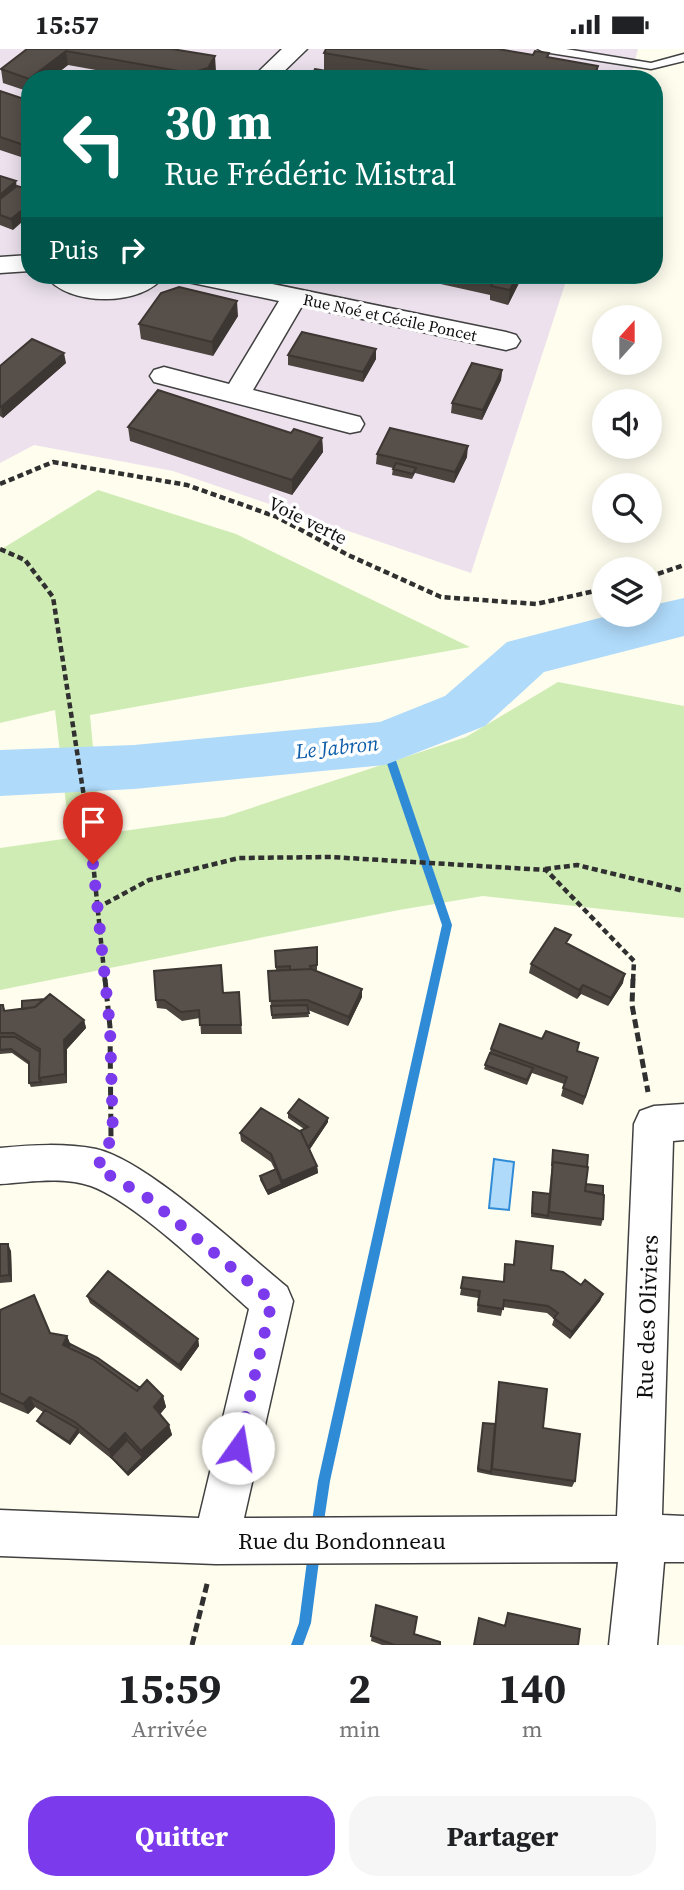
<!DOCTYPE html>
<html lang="fr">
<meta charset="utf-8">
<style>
:root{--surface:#fff;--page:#f6f6f6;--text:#202124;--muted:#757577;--accent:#7c3aed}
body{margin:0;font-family:"Source Serif 4",serif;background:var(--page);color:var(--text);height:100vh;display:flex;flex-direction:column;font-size:26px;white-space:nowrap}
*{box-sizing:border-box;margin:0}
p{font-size:23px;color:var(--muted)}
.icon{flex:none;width:38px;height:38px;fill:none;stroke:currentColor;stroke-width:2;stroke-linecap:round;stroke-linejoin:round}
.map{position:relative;height:1596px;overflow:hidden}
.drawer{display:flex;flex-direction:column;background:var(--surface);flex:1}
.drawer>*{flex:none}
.banner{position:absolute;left:21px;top:21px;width:642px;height:214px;border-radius:28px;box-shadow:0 4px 18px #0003;background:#00695c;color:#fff;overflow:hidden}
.needle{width:46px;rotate:21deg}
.fabs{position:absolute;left:592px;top:256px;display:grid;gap:14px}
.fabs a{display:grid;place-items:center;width:70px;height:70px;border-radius:50%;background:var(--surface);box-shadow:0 4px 18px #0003;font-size:35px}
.pin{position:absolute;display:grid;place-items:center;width:60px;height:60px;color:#fff;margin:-72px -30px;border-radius:50% 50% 50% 0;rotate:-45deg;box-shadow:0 0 7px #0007}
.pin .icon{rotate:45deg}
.me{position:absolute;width:77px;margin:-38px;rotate:13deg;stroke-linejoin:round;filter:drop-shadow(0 0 5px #0008)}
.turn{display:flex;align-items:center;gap:24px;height:147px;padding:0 28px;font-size:32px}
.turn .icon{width:91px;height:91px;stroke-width:2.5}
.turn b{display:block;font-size:49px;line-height:60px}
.then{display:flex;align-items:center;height:66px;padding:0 28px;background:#0003;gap:14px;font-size:26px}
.eta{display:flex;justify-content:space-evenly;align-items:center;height:119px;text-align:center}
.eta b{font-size:42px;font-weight:700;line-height:49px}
.action{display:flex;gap:14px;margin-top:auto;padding:14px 28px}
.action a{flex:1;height:80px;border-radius:28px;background:var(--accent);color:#fff;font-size:28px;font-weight:700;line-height:80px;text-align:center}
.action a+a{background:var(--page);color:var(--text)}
.status{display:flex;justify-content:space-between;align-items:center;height:49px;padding:0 35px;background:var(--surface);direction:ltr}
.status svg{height:19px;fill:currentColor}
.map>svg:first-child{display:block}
.industrial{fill:#ece1ed}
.green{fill:#cfecb5}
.water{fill:#afdafa;stroke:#308bd7;stroke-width:2}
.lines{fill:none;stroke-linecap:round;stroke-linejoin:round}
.stream{fill:#308bd7;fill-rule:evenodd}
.river{fill:#afdafa;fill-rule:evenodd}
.service-casing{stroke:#414141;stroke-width:3}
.minor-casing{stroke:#414141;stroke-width:3}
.path-far1{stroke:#303030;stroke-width:4.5;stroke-dasharray:6 3.5;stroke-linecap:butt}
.path{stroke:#303030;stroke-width:5;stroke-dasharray:9 4.5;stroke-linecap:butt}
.service{fill:#fff;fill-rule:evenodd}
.minor{fill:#fff;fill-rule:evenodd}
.wall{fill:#4b443f}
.shaded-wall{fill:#3d3733}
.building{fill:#574f49;stroke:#3d3733;stroke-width:2}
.route{stroke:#7c3aed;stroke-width:12;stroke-dasharray:0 21.6}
.labels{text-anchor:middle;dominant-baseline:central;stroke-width:7;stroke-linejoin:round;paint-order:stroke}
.far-street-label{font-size:16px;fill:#0e0e0e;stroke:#fff}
.street-label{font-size:19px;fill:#0e0e0e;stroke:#fff}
.water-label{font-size:21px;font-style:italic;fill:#0e5da8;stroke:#fff}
.near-street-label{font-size:23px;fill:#0e0e0e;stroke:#fff}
</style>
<div class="status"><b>15:57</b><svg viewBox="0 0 49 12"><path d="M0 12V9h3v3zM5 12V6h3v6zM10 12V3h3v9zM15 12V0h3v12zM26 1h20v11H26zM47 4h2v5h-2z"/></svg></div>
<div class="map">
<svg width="684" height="1596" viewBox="0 0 684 1596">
<rect width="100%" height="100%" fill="#fffdee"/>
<path class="industrial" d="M0,0H638L630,30H30V226H568L471,524L173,422L34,396L0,414Z"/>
<path class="green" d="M98,441L236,485L470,598L90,666L101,785L224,768L466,688L558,633L684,657V869L483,847L399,861L0,941V799L70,789L55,661L0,674V501Z"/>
<path class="water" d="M494,1110L514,1113L509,1161L489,1159Z"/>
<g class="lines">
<path class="stream" d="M385,690L390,694L452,876L330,1432L323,1479L321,1483L317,1485L313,1483L311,1479L318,1432L442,876L380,694Z
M314,1498L318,1500L320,1504L311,1574L303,1596H291L299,1574L308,1504L310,1500Z"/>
<path class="river" d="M684,549V587L544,623L485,677L385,716L134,740L0,747V701L134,696L380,673L445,647L507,593L615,565H649V557Z"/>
<g class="service-casing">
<path id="service" d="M538,0H566L651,14L684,5V12L651,20L544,3Z"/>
</g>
<g class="minor-casing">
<path id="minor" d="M282,0H307L276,30H251Z
M30,206V222L0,224V208Z
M45,226H74L88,233L104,234L134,226H165C143,258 67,258 45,226Z
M179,226H229L506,283L516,286L520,292L516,298L506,301L302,257L253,341L360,368L364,375L360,382L350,384L154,333L150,327L154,321L164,318L229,335L279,252L183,232Z
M684,1055V1091L673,1092L662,1466L684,1467V1513H664L657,1596H609L618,1513L216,1515L0,1507V1461L199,1469L249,1260C210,1226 137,1154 91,1137C64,1127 28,1133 0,1135V1099C32,1096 64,1094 96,1100C148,1112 243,1202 287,1238L293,1252L244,1469L617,1467L634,1075L640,1062L654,1057Z"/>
</g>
<path class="path-far1" d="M0,435L53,413L187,436L277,468L348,506L441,548L536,555L604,540
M0,500L25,511L53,548L91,793L105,932
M649,528L684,516
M545,820L577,816L684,842
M97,859L149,831L239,809L331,808L546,821L634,912L633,932"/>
<path class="path" d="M105,930L110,978L111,1090
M633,930L632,956L648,1043
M192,1596L208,1531"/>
<use href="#service" class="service"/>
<use href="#minor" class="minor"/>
</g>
<path class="wall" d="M27,0H172L216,22L211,30H146L68,16L50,30H30V43L3,34L1,20Z
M324,4L549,8L597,30H375L324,21Z
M0,42L30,52V111L0,101Z
M0,127L16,132L13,181L0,176Z
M400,226H523L508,256L490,251V246Z
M238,267L213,307L141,290L139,275Z
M288,306L376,310L363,333L288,316Z
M66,314L3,369L0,367V317Z
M502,321L501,331L482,371L451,364L452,354Z
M128,378L291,384L322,389L323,403L292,446L130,392Z
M377,405L467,408L454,434L415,424L412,430L392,426L393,419L376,415Z
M569,895L623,934L608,957L581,945L577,950L529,924L531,915Z
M317,898V921H314L362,948L348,977L308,961L309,968L272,970L268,922H276L275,902Z
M239,943L242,985H201L200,969L182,972L166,960L157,959L156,951Z
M0,956H3L5,961L84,971L86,979L67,1000V1034L31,1038L29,1034V1016L12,1004L0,1005Z
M542,990L577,1002L596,1017L583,1056L561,1047L564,1035L532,1024L527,1036L484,1020L491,1000Z
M288,1064L328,1073L310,1100L317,1117L318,1124L268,1146L260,1131V1127L275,1121L271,1113L241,1092L240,1084L300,1082L304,1080L288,1069Z
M553,1101L586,1135L603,1170L601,1177L531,1168L533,1143L549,1145Z
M516,1192L551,1221L581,1236L603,1245L600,1252L570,1290L552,1276L554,1270L547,1264L503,1258L501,1267L477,1263L478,1249L460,1246L463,1228L503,1233L505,1215L513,1216Z
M0,1195L11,1202L12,1233L0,1234Z
M87,1247L198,1290L199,1297L181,1322L90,1254Z
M0,1261L50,1284L67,1287L70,1295L140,1339L163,1347L166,1358L160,1365L169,1376L172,1386L128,1427L113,1411L79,1384L70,1396L39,1375L37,1372L43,1363L35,1358L28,1365L0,1353Z
M499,1333L543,1379L575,1432L572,1438L491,1426L477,1423L483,1374L495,1375Z
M376,1556L414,1585L440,1596H382L371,1592Z"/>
<path class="shaded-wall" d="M66,2L68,16L50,30H30V31L29,30Z
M215,7L216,22L211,30H191L190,24Z
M598,17L597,30H593Z
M16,132L18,147L0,162V146Z
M30,155V166L13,181L11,170Z
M517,226H523L508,256L510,241Z
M237,252L238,267L213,307L212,293Z
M376,300V310L363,333V323Z
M64,304L66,314L3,369L1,358Z
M502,321L501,331L482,371L483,361Z
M322,389L323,403L292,446V431Z
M468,397L467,408L454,434L455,423Z
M625,925L623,934L608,957L611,949Z
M583,936L581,945L577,950L579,941Z
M362,940V948L348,977L349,968Z
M84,971L86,979L67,1000V1034L65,1025L64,991Z
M328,1069V1073L308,1103V1099Z
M317,1117L318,1124L268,1146L267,1142L282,1135V1132Z
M8,1195L11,1202L12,1233L9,1226Z
M603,1245L600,1252L570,1290L572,1283Z
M67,1287L72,1299L68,1305L63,1296Z
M198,1290L199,1297L181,1322L179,1316Z
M163,1347L166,1358L157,1369L154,1358Z
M30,1348L35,1358L28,1365L23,1355Z
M169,1376L172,1386L128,1427L127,1424L143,1408L141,1402Z
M78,1380L79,1384L70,1396L69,1393Z
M125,1384L129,1394L111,1408L109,1401Z"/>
<path class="building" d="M27,0H172L215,7L208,19L190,24L66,2L29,30L1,20Z
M326,0H498L533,6L535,2L549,4L547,8L598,17L593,30H477L324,4Z
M315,20L372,30H310Z
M0,42L30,52V98L0,88Z
M0,127L16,132L0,146Z
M17,137L30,141V155L11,170L0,166V150Z
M467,226H517L510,241L491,237L494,232Z
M179,238L237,252L212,293L139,275L161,244Z
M302,283L376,300L363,323L288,306Z
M32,290L64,304L1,358H0V317Z
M472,314L502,321L483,361L452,354Z
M158,341L291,384L294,380L322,389L292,431L128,378Z
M390,379L468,397L455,423L377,405Z
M396,414L416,419L413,425L393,420Z
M555,879L571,886L566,894L625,925L611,949L583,936L579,941L531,915Z
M317,898V916L310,917L311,920L290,921V917L276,918L275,902Z
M221,916L223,944L239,943L241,976H200L199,961L181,963L164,951H156L154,922Z
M311,920L362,940L349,968L307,951L270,952L268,922Z
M50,945L84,971L64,991L65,1025L39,1029L40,1000L14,984H0V956H3L4,962L35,958Z
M45,950L35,958L22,960V952Z
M307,956L309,964L272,966L271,957Z
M500,975L542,990L546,982L579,994L577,1002L598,1009L585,1048L563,1039L567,1028L491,1000Z
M0,988H15L40,1003L39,1029L41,1033L29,1034V1013L11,1000L0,1001Z
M490,1004L533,1019L527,1031L485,1016Z
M299,1050L328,1069L308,1098L301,1083L300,1082L308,1078L288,1064Z
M261,1059L301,1083L317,1117L282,1132L271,1105L240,1084Z
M553,1101L588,1106L587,1118L553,1113L552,1117Z
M553,1113L588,1118L585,1142L604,1146L603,1170L549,1163Z
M276,1120L282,1135L267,1142L260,1127Z
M586,1135L603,1137V1145L585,1142Z
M533,1143L550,1145L548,1167L532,1164Z
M516,1192L553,1197L551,1221L563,1223L581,1236L585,1231L603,1245L572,1283L554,1269L558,1264L548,1257L504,1251L503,1260L478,1256L480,1242L461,1239L463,1228L504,1233L505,1215L514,1216Z
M0,1195H8L9,1226L0,1227Z
M108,1222L198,1290L179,1316L87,1247Z
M34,1246L50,1284L67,1287L63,1296L93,1310L137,1342L147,1331L163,1347L154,1358L169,1376L141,1402L125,1384L109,1401L75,1373L30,1348L23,1355L0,1344V1261Z
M70,1295L98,1309L140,1339L137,1342L93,1310L69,1299Z
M499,1333L547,1340L543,1379L580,1385L575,1432L492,1420Z
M45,1361L78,1380L69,1393L37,1372Z
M483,1374L495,1375L491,1423L478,1420Z
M127,1391L143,1408L127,1424L111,1408Z
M376,1556L417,1568L414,1585L440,1593V1596H394L371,1587Z
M508,1564L580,1580L578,1596H474L479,1569L505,1577Z"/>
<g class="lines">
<path class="route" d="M93,815L110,978L113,1086L97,1119L148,1149L272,1252L238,1399"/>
</g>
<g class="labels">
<g class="far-street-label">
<text transform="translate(390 268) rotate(12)">Rue Noé et Cécile Poncet</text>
</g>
<g class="street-label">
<text transform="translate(308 471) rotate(26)">Voie verte</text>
</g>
<g class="water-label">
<text transform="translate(337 698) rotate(-6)">Le Jabron</text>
</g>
<g class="near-street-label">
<text transform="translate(647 1268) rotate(-88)">Rue des Oliviers</text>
<text x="342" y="1492">Rue du Bondonneau</text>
</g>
</g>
</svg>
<div class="fabs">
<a><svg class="needle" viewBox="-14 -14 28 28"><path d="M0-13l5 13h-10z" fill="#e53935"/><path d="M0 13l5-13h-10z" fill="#757577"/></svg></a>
<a><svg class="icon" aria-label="sound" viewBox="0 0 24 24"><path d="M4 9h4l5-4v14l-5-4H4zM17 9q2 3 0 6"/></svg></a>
<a><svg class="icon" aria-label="search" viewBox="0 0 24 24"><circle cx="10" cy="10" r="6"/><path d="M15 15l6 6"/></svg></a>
<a><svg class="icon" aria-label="layers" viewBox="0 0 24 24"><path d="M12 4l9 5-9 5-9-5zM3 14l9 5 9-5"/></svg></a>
</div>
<div class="pin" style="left:93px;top:815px;background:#d93025"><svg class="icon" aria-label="arrive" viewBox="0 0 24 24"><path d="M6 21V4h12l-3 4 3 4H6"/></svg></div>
<svg class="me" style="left:238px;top:1399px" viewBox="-20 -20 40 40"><circle r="19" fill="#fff"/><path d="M0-13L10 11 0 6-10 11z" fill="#7c3aed"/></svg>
<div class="banner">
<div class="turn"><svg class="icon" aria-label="left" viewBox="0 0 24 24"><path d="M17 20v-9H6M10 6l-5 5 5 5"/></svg><div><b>30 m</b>Rue Frédéric Mistral</div></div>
<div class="then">Puis<svg class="icon" aria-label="right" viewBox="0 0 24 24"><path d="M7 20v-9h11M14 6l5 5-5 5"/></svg></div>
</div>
</div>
<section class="drawer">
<div class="eta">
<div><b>15:59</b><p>Arrivée</p></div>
<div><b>2</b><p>min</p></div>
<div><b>140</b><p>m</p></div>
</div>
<div class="action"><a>Quitter</a><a>Partager</a></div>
</section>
